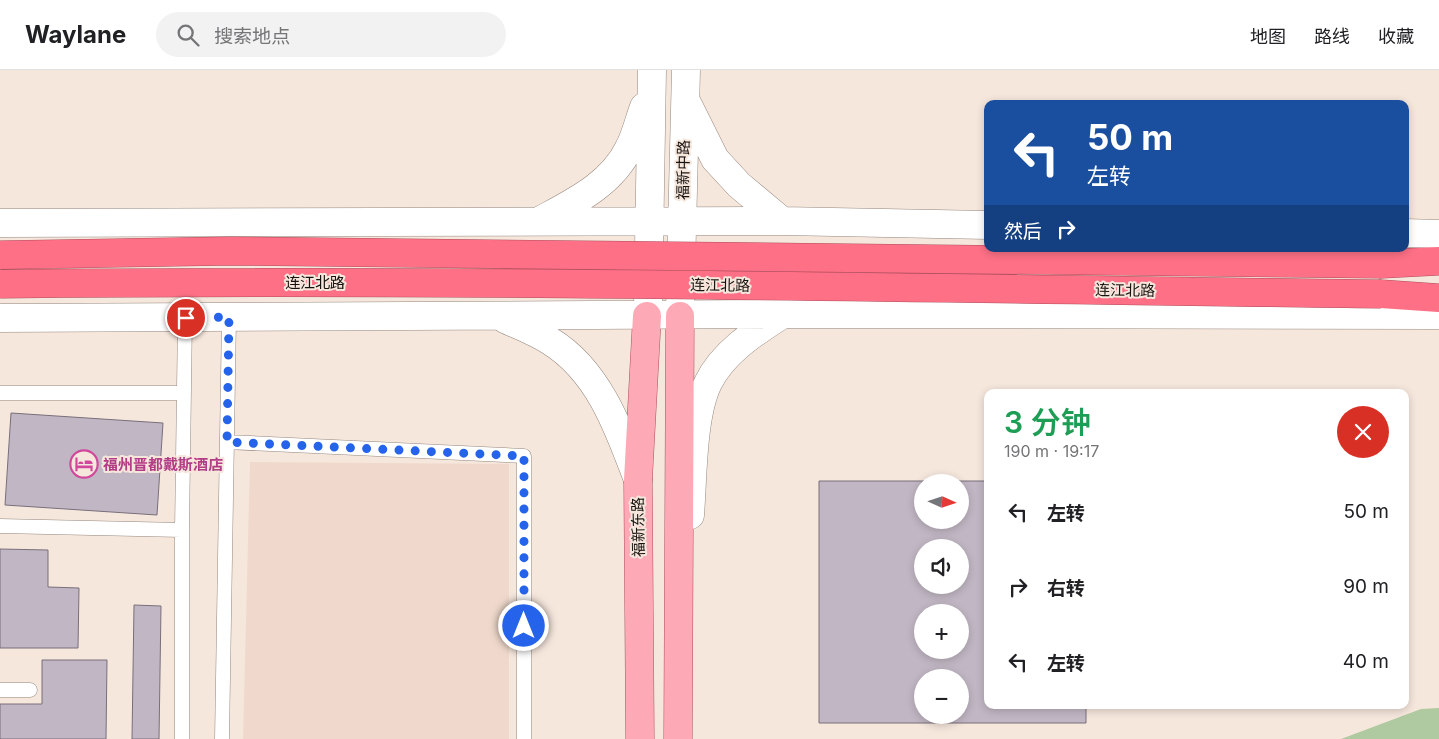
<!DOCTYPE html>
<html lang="zh">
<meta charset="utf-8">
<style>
:root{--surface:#fff;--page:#f2f2f2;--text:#202124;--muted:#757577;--line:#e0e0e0}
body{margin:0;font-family:Inter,"Noto Sans SC",sans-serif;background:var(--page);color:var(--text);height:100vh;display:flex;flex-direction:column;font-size:19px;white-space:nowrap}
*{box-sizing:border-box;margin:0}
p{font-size:16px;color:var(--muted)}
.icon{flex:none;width:28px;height:28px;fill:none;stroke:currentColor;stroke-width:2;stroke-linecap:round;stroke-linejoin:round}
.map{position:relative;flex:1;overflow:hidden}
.sheet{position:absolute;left:984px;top:319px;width:425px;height:320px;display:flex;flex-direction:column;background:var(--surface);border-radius:10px;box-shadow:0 2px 8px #0003}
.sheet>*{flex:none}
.guide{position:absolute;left:984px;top:30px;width:425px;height:152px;border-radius:10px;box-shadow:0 2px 8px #0003;background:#1a4fa0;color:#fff;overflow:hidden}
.needle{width:32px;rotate:93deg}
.fabs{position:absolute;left:914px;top:404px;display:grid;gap:10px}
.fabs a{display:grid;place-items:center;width:55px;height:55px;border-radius:50%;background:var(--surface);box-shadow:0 2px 8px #0003;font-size:25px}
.pin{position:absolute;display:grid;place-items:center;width:42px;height:42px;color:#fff;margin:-21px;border:2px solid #fff;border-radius:50%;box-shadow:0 1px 5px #0007}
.me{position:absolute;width:55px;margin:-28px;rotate:0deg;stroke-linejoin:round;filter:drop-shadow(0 0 4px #0008)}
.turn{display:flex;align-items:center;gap:18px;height:105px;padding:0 20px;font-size:22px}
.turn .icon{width:65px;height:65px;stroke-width:2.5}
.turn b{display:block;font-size:35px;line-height:42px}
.then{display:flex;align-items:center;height:48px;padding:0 20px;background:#0003;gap:10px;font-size:19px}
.round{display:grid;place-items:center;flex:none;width:52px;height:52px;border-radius:26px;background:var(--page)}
.head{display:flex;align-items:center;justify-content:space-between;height:85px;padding:0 20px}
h1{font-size:30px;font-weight:600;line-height:38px;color:#1e9e55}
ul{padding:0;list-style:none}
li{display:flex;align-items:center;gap:15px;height:75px;padding:0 20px}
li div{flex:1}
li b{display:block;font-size:19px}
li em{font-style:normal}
header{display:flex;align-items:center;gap:30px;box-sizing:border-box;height:70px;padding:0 25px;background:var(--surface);border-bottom:1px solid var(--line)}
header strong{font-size:24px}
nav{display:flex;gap:28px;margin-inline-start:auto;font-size:18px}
.search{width:350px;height:45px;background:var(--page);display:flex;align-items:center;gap:12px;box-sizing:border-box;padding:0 18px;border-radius:28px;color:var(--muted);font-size:19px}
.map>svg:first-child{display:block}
.built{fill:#f0d9cc}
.green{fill:#afc9a0}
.building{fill:#c1b7c4;stroke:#786f7b;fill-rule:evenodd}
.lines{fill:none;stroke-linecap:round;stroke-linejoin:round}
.lane-casing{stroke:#95877e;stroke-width:15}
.secondary-casing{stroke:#95877e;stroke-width:29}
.primary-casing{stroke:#ad4f5c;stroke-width:29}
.highway-casing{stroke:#ad4f5c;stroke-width:29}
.lane{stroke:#fff;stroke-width:14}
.secondary{stroke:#fff;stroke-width:28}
.primary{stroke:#fea9b6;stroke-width:28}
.highway{stroke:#fe7086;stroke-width:28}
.highway-bridge-casing{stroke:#ad4f5c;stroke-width:29;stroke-linecap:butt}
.highway-bridge{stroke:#fe7086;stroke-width:28}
.route{stroke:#2563eb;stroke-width:9;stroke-dasharray:0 16.2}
.labels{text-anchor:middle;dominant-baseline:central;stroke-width:4;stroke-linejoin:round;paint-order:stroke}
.street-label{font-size:15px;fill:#17120f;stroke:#f6e7dd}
.hotel-label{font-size:15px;font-weight:bold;fill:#b23c85;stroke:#f6e7dd;text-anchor:start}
</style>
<header>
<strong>Waylane</strong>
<div class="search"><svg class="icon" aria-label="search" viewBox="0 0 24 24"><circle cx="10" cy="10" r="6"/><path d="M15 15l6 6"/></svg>搜索地点</div>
<nav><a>地图</a><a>路线</a><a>收藏</a></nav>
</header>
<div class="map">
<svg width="1439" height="669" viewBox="0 0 1439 669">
<rect width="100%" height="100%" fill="#f6e7dd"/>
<path class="built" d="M250,392L509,394V669H243Z"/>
<path class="green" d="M1439,638V669H1341L1421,639Z"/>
<path class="building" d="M11,343L163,353L157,445L5,435Z
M819,411H988V635H1086V653H819ZM922,412H960V450H922ZM922,478H960V515H922ZM922,542H960V580H922ZM922,608H960V645H922Z
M0,479L48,480V517L79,518L78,578H0Z
M134,535L161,536L159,669H132Z
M42,590H107L106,669H0V634H42Z"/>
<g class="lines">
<g class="lane-casing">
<path id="lane" d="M0,323H184
M227,372L524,386V669
M0,456L182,460V669
M182,460L185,248
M0,620H30
M222,669L229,247"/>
</g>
<g class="secondary-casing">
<path id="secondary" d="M687,33L715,89L739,115L782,151
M541,150C574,132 612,114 629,78C636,65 639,50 644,37
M0,153L782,151L988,155
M1405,163L1439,164
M648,238L652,0
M680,239L686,0
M0,248L783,244L1439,245
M505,249C520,256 536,262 550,271C599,301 619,359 638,410
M690,445C693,408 692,346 708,313C723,282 755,262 783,244"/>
</g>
<g class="primary-casing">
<path id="primary" d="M640,669L638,410L647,246
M678,669L680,246"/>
</g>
<g class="highway-casing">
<path id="highway" d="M1382,194L1439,191
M1381,224L1439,228"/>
</g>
<use href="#lane" class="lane"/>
<use href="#secondary" class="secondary"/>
<use href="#primary" class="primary"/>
<use href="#highway" class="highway"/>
<g class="highway-bridge-casing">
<path id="highway-bridge" d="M0,185L231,181L1382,194
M0,214C460,209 921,218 1381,224"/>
</g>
<use href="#highway-bridge" class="highway-bridge"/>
</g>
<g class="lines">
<path class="route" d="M186,248L229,247L227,372L524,386V556"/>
</g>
<defs>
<g id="hotel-ring" transform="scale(1.4375)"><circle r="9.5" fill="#f6e7dd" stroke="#d1479c" stroke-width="1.5"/><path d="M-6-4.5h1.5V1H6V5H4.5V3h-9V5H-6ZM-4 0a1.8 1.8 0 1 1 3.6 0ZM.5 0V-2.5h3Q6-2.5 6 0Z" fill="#d1479c"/></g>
</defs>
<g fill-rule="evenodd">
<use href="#hotel-ring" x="84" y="394"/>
</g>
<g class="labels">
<g class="street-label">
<text transform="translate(683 100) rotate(-89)">福新中路</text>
<text x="315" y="212">连江北路</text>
<text transform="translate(720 215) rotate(1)">连江北路</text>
<text transform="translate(1125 220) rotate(1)">连江北路</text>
<text transform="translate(638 457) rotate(-91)">福新东路</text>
</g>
<g class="hotel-label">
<text x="103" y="394">福州晋都戴斯酒店</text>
</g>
</g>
</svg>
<div class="fabs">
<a><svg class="needle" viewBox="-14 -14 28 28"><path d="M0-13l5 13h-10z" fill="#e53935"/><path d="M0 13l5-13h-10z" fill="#757577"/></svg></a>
<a><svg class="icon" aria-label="sound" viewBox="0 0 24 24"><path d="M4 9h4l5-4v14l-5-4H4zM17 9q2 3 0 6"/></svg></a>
<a>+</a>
<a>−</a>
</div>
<div class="pin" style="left:186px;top:248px;background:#d93025"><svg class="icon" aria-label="arrive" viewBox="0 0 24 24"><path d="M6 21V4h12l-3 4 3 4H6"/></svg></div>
<svg class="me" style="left:524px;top:556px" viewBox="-20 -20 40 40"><circle r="17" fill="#2563eb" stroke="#fff" stroke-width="3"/><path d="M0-11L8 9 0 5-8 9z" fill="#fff"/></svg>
<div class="guide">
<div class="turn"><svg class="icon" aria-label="left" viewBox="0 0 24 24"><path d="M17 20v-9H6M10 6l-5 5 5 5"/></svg><div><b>50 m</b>左转</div></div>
<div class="then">然后<svg class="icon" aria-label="right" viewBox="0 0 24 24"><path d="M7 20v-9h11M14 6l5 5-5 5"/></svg></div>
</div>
<section class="sheet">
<div class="head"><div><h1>3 分钟</h1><p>190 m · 19:17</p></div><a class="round" style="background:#d93025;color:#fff"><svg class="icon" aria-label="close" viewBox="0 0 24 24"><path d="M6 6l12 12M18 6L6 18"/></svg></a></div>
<ul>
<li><svg class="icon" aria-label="left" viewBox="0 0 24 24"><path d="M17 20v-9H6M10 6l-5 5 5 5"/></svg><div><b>左转</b></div><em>50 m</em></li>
<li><svg class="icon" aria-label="right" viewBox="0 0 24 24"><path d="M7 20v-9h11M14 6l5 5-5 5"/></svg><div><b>右转</b></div><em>90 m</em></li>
<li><svg class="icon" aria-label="left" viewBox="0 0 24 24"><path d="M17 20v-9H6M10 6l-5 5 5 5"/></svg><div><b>左转</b></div><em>40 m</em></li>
</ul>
</section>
</div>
